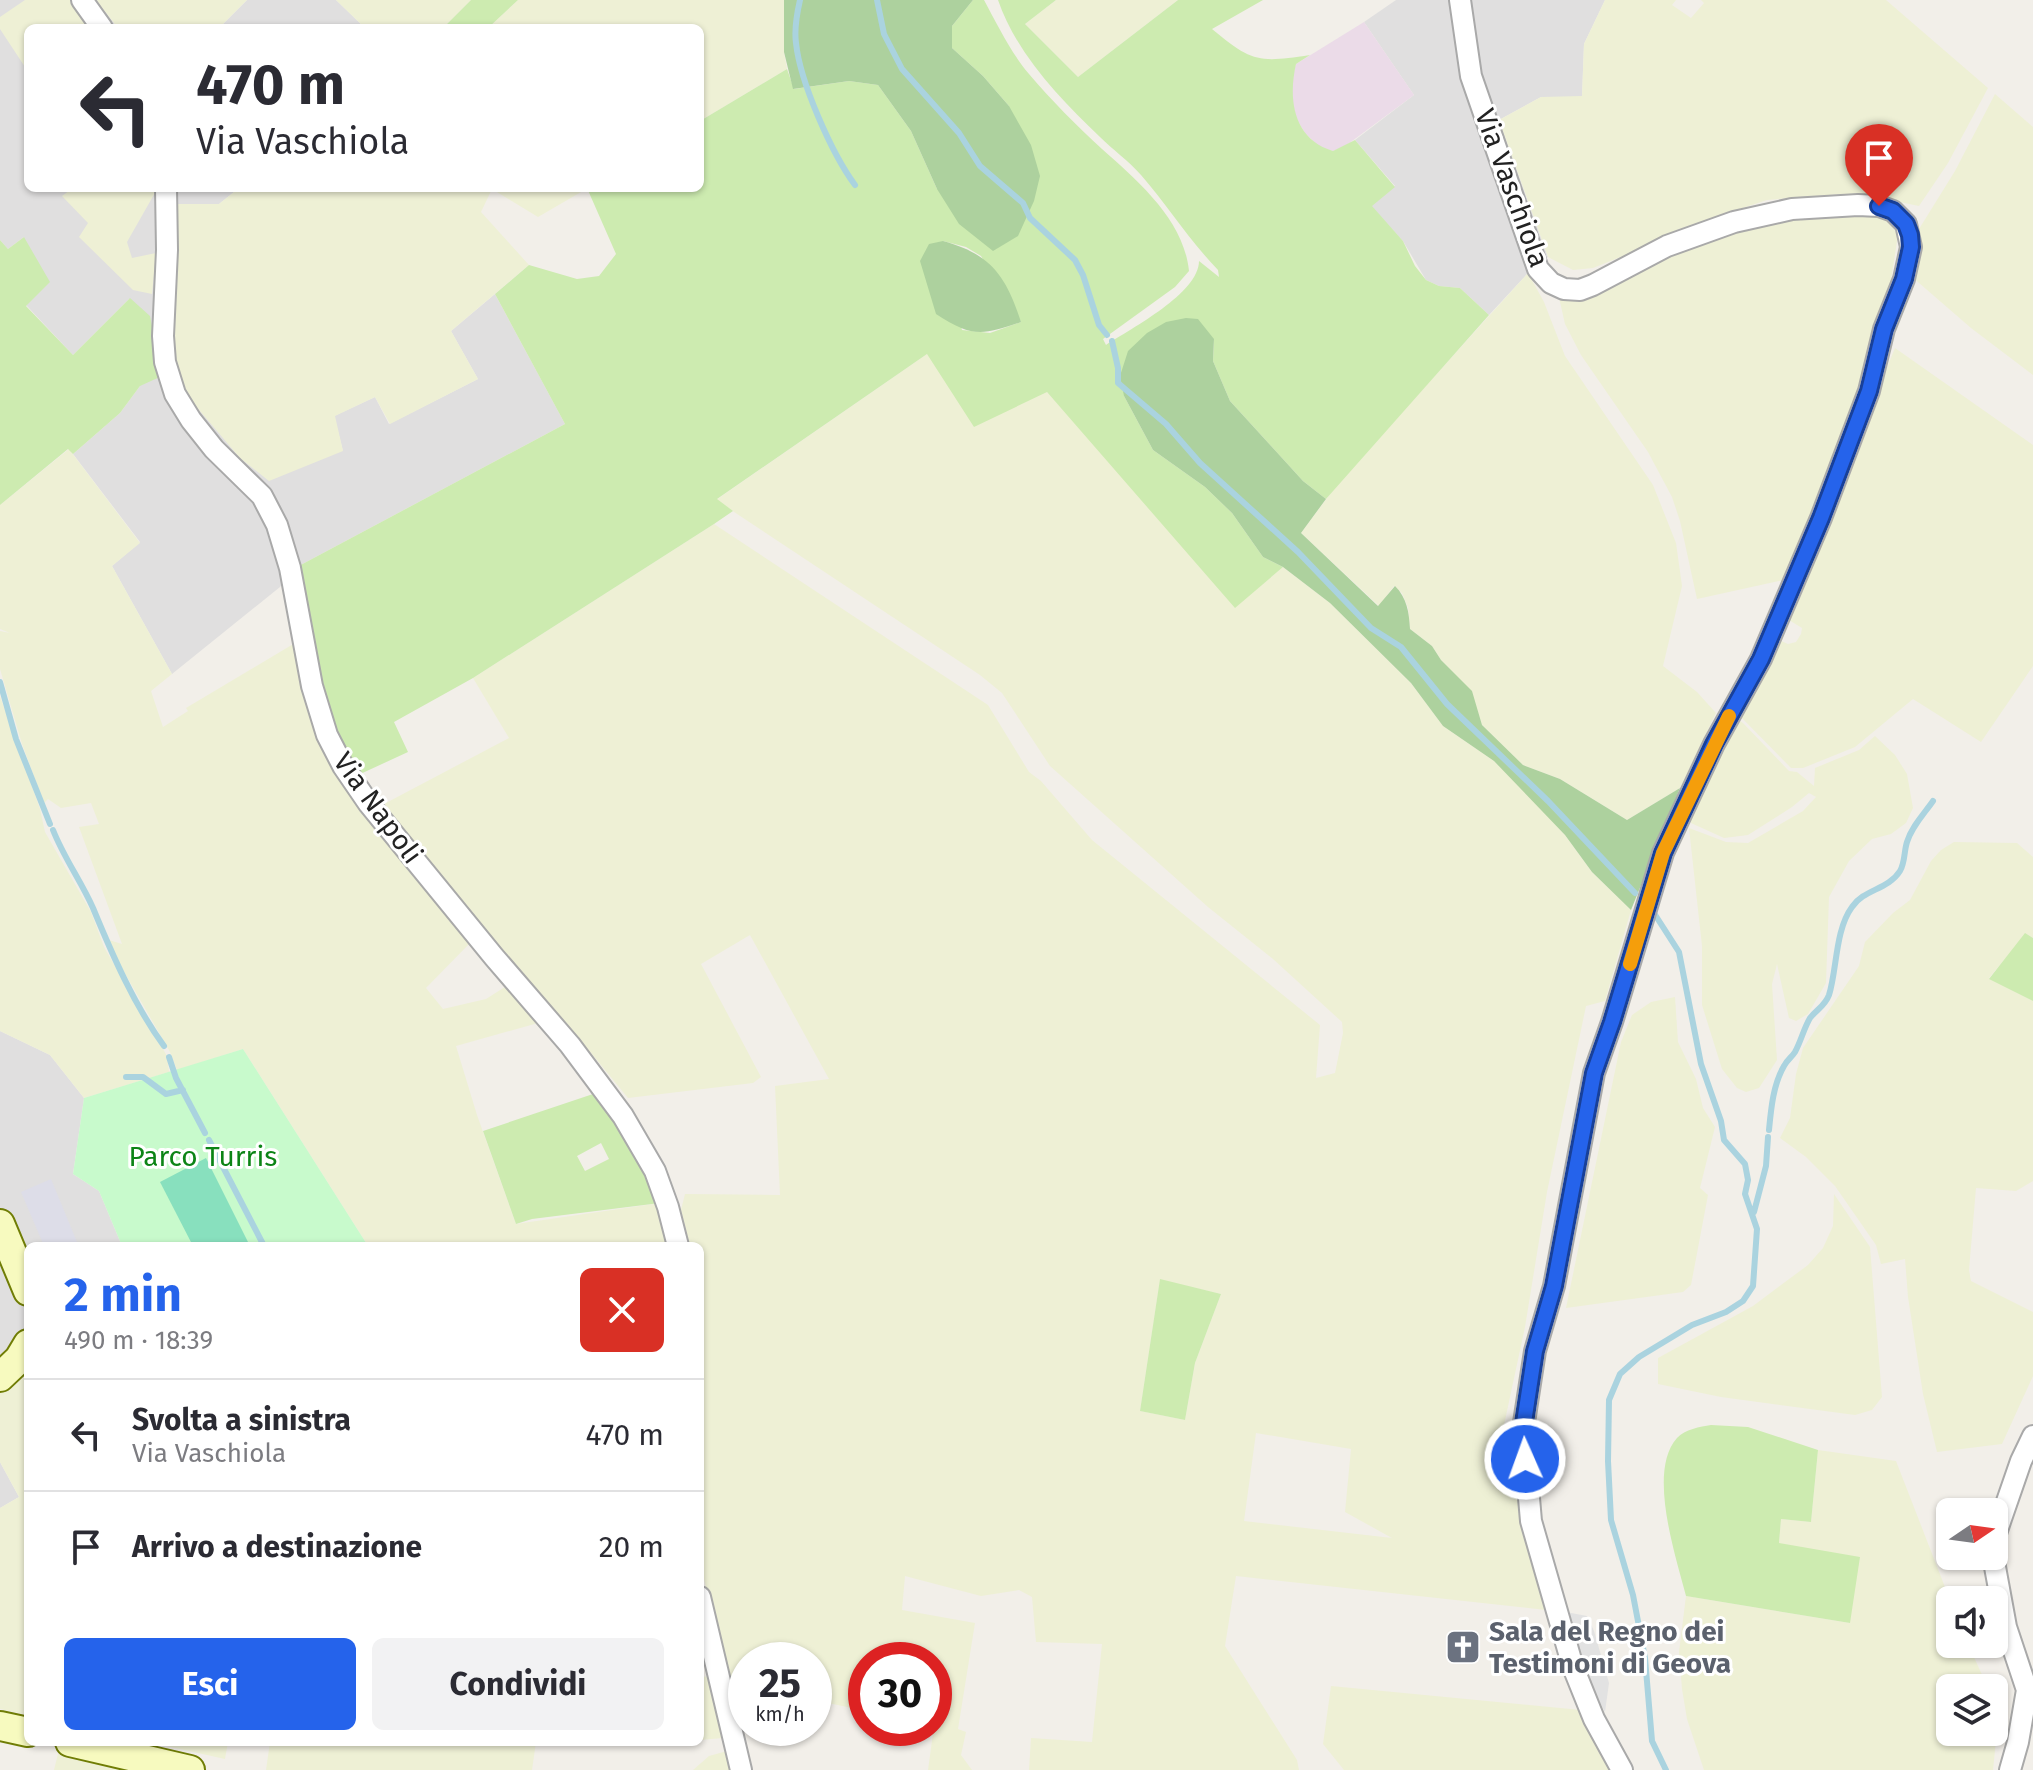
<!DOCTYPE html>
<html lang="it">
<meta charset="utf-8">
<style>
:root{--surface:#fff;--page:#f2f2f3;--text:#2b2b33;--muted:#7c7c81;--line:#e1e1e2;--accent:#2563eb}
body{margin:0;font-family:"Fira Sans",sans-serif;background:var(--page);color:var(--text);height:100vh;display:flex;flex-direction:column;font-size:30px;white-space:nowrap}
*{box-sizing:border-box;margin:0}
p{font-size:26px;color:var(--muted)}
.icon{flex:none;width:44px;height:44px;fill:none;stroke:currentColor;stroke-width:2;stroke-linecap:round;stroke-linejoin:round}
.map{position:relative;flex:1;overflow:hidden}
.side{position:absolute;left:24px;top:1242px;width:680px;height:504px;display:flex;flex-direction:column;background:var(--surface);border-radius:12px;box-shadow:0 2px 6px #0004}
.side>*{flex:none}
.banner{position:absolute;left:24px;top:24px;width:680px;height:168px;border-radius:12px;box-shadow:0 2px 6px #0004;background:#fff;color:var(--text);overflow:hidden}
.needle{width:52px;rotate:77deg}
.buttons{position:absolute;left:1936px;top:1498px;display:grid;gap:16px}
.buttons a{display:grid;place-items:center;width:72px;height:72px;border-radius:12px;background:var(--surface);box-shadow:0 2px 6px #0004;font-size:40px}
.speed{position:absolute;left:728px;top:1642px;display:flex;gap:16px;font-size:40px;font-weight:700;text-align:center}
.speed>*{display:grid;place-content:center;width:104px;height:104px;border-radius:50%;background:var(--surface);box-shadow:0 2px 6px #0004;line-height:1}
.speed small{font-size:20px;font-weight:400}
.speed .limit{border:12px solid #d22;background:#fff;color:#111}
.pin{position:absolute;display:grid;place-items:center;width:68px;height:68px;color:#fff;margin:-82px -34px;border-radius:50% 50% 50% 0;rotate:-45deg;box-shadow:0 0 8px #0007}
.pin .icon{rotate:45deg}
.me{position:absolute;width:88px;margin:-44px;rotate:358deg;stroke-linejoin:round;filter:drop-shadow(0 0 6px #0008)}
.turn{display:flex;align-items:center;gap:28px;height:168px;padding:0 40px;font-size:36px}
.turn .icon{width:104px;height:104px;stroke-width:2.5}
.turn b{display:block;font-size:56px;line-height:68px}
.round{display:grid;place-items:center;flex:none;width:84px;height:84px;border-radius:12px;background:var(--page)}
.head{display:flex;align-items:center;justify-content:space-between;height:136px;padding:0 40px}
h1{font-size:48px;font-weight:700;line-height:60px;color:var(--accent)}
.action{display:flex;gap:16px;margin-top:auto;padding:16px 40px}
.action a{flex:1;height:92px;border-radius:12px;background:var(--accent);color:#fff;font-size:32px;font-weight:700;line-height:92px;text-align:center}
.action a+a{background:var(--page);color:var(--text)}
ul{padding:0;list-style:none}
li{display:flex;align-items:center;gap:24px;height:112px;padding:0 40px;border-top:2px solid var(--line)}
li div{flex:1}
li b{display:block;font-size:30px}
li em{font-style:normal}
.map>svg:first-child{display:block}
.residential{fill:#e0dfdf}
.industrial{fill:#ebdbe8}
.farmland{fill:#eef0d5;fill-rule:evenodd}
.grass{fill:#cdebb0;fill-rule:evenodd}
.forest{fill:#add19e}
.park{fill:#c8facc}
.pitch{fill:#88e0be}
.parking{fill:#e2e2e2}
.plaza{fill:#dddde8}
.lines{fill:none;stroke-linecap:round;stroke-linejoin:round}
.stream{stroke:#aad3df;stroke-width:6}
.street-casing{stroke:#a9a9a9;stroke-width:24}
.secondary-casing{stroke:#707d05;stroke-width:32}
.street{stroke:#fff;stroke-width:20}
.secondary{stroke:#f7fabf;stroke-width:28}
.route-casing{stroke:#184099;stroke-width:20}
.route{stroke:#2563eb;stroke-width:14}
.slow{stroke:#f59e0b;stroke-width:14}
.labels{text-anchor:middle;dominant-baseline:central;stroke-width:6;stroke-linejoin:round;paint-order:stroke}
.street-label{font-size:28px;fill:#222;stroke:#fff}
.park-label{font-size:28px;fill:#0c8416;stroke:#fff}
.worship-label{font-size:28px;font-weight:bold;fill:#5b616d;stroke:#fff;text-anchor:start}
</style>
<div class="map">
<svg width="2033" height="1770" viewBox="0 0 2033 1770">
<rect width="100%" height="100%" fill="#f2efe9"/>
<path class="residential" d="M0,0H96L118,28H28V188H239L219,204H175L343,451L334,416L375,397L389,424L478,379L451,331L495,294L565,424L295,568L280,587L172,674L112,566L140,542L73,454L120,413L140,386L129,299L73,355L26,305L24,237L8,249L0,240Z
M247,0H336L365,28H219Z
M1396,0H1605L1584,44L1582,97H1541L1499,120L1548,257L1528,273L1489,315L1460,288L1439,286L1426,280L1403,241L1371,206L1395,186L1355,140L1414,95L1364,22Z
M0,1031L50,1055L84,1098L73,1174L99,1191L122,1246H28V1361L0,1389Z
M0,1462L19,1497L0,1508Z"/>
<path class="industrial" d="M1364,22L1414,95L1344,147L1333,151L1319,147L1305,133L1294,115L1291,84L1296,64Z"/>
<path class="farmland" d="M25,0H71L88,24L82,28H28V65L25,67L0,29V17Z
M96,0H247L219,28H118Z
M336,0H471L443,28H365Z
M518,0H784V52L787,69L700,121V28H488Z
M1056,0H1178L1078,77L1025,24Z
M1605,0H1676L1672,5L1691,18L1704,3L1701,0H1886L1988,88L1948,163L1919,206L1865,195L1842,194L1767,200L1679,229L1633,252L1593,268L1573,270L1548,257L1499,120L1541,97L1582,96L1584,44Z
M1995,94L2033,127V375L1971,328L1911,276L1919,229L1955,171Z
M73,188H155L156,191L127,242L132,258L156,253L152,294L133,290L79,237L88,223L62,196Z
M239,188H588L538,217L492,189L481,212L529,265L451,331L478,379L390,424L375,397L335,416L343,451L269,481L240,458L188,397L174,366L169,324L175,204H219Z
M1815,213L1872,214L1888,221L1898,235L1889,293L1850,426L1784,580L1697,599L1680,521L1672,497L1648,452L1581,355L1565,324L1558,293L1742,227Z
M1528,273L1544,302L1565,356L1653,485L1676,543L1682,586L1663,666L1697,692L1716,713L1680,788L1627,820L1560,779L1523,765L1482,725L1471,691L1441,660L1432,646L1410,629L1408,608L1402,593L1394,586L1379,606L1301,533L1342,478Z
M1895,348L2033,445V666L1981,742L1913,699L1855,747L1803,768H1791L1734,710L1775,638L1788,644L1796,642L1801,634L1802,628L1784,617Z
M927,354L1047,392L1121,474L1235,607L1283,567L1330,603L1411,683L1443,726L1494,761L1532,799L1565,835L1592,872L1631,910L1605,1001L1586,1006L1547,1192L1525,1327L1501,1439L1517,1476L1546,1610L1236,1576L1225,1646L1297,1760L1299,1770H1029L1031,1738L1092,1742L1102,1644L1036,1642L1032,1597L1019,1590L981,1596L905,1576L902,1610L975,1623L958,1729L966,1732L961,1755L972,1770H928L934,1726V1660H866V1711L814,1700V1660H746V1686L730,1683L700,1563V1246H690L681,1210L685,1194L780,1195L775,1086L829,1079L750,935L701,964L761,1077L753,1083L628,1098L568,1025L499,951L414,848L384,804L509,738L473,678L714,524L988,705L1029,772L1041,781L1092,840L1320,1025L1316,1078L1335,1073L1343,1033L1342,1022L1273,959L1208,907L1050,766L1002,693L980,675L716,500ZM1160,1280L1221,1294L1195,1363L1185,1420L1140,1411ZM1256,1433L1351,1449L1345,1512L1392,1538L1244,1521Z
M69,449L140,543L112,566L172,674L151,691L163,727L188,711L186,708L300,640L322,736L471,942L426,988L443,1009L486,999L508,985L538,1023L456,1046L477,1115L516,1224L660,1203L670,1246H368L243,1049L177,1070L170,1052L115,956L109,940L122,944L79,827L99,824L91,803L61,808L48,799L44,803L22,744L0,669V631L10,633L0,629V505Z
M0,696L40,809L45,832L91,912L104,947L167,1056L169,1072L84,1098L50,1055L0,1031Z
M1733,716L1743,723L1789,771L1797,772L1814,786L1815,768L1859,750L1875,736L1895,755L1907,774L1913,808L1906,823L1891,834L1872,839L1849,861L1829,897L1826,983L1808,1014L1796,1021L1789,1018L1777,964L1772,984L1777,1060L1759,1088L1746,1092L1737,1088L1722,1069L1702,1005V946L1689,828L1726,842L1748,843L1803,811L1816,797L1809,793L1792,807L1748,835L1724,838L1691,823L1688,811Z
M1954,842L2017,843L2033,857V938L2026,934L1989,978L2033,1001V1181L2016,1191L1976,1188L1969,1270L1971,1281L2033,1312V1376L2002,1444L1937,1452L1923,1394L1908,1297L1905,1259L1881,1264L1876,1245L1835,1186L1806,1157L1780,1138L1790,1118L1796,1074L1803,1048L1859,966L1865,942L1893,913L1910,900L1931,861L1941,850Z
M1675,997L1678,1042L1696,1079L1703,1108L1715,1127L1700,1188L1708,1195L1691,1285L1683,1292L1566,1308L1621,1042L1632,1015L1651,1002Z
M1834,1194L1870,1247L1882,1397L1872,1410L1855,1415L1721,1397L1658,1384V1358L1753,1306L1808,1265L1823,1248L1833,1226Z
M28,1361V1715L0,1709V1508L19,1497L0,1462V1389Z
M1818,1450L1896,1461L1950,1600V1644H1968L1988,1688H1950V1732H1994V1700L1999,1711L1993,1770H1704L1687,1719L1682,1689L1679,1652L1686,1596L1850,1623L1779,1543L1781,1519L1811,1522Z
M713,1676L723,1738L700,1740V1677Z
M1331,1686L1581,1710L1614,1770H1344L1323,1744Z
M148,1742H228L225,1759Z
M270,1742H536L532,1770H266Z
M727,1751L730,1770H693L709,1756Z
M58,1754L135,1770H54Z"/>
<path class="grass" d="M471,0H518L488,28H443Z
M973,0H984C997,24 1011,53 1029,74C1051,100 1077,126 1102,149C1138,181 1184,220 1189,271L1175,287L1103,339L1106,345C1132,328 1199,293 1199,261L1219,277L1218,270C1189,240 1168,206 1141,175C1129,161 1113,150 1100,137C1060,99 1016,53 998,0H1056L1025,24L1078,77L1178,0H1263L1212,29C1252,62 1258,63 1310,55L1296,64C1288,99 1293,139 1333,151L1355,140L1395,187L1372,206L1403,241L1415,266L1426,280L1439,286L1460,288L1489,315L1326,499L1303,481L1230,401L1213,361L1214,339L1124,396L1153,450L1205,487L1232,513L1263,557L1283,567L1235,608L1047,392L974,427L927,354L717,499L733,511L714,524L473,678L394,722L408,752L356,776L336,747L295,568L565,424L495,294L529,265L577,279L599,276L616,254L587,188H700V121L787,69L794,89L849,81L878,85L911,131L937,189L1009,106L983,76L952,48V26ZM943,241L966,247L981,256L1021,322L990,333L962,330Z
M24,237L50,282L26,306L73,355L130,298L150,316L162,376L140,386L120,413L73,454L68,449L0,505V240L8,249Z
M2025,933L2033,938V1001L1989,979Z
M599,1092L636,1149L660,1203L532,1219L516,1224L483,1131ZM601,1143L609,1159L585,1171L577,1156Z
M1160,1279L1221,1294L1195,1363L1185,1420L1140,1411Z
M1711,1425L1748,1427L1818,1450L1811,1522L1781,1519L1779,1543L1860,1557L1850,1623L1686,1596C1676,1557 1647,1471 1677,1438C1685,1429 1700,1427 1711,1425Z"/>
<path class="forest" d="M784,0H973L952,26V48L983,76L1009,106L1031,145L1040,176L1034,201L1018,236L993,251L959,224L937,189L911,131L878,85L849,81L793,89L784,52Z
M943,241C991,254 1006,276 1021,322C981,336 972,337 936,314L920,261L929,244Z
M1186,318L1198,319L1214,339L1213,361L1230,401L1303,481L1326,499L1301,533L1378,606L1395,586C1407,598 1409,612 1410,629L1432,646L1441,660L1472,691L1482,725L1523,765L1560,779L1627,820L1680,788L1631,910L1592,872L1565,835L1494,761L1443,726L1411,683L1330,603L1283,567L1263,557L1232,513L1205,487L1153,450L1124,396L1120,376L1128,351L1147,333L1166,322Z"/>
<path class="park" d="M243,1049L368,1246H122L99,1191L73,1174L84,1098Z"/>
<path class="pitch" d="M206,1158L250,1246H193L160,1182Z"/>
<path class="parking" d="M1566,1612L1587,1616L1594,1631L1609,1683L1605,1712L1586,1676Z"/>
<path class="plaza" d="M51,1179L77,1242L67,1246H44L21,1192Z"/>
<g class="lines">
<path class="stream" d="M800,0C797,13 794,29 796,43C800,82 832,154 855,185
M877,0L884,34L902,69L959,133L980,166L1023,203L1030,218L1075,260L1083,275L1099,325L1107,335
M1112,341L1118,368V383L1166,424L1200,463L1298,552L1371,628L1401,647L1447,704L1548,801L1635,893
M0,682L16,739L50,824
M53,830C64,858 81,881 93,908C112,954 134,1005 164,1046
M1652,910L1679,952L1701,1064L1721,1121L1724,1140L1745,1164L1748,1180L1745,1194L1757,1229L1753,1286L1743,1301L1726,1312L1692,1325L1639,1357L1620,1374L1609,1400L1608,1461L1611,1520L1633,1595L1645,1658L1652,1741L1666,1770
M169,1057L176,1078L205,1133
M126,1077H143L166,1094L183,1090
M1769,1130C1771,1109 1773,1085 1784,1066C1787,1060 1792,1057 1795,1052C1801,1041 1804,1028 1810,1018C1817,1009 1825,1006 1829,995C1837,970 1835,930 1852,907C1864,889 1888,890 1900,871C1905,863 1904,851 1907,842C1912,826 1924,814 1933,801
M209,1140L264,1246
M1754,1212L1766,1166L1768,1137"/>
<g class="street-casing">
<path id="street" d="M82,0L102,28
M1460,0L1471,76L1538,269L1551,283L1564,289L1580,290L1593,285L1667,246L1734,222L1792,209L1858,205L1879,206L1893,211L1906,224L1911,247L1904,279L1884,329L1869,391L1821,518L1761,659L1714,744L1663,853L1612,1022L1594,1073L1554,1286L1535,1351L1523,1429L1531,1521L1573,1667L1594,1719L1622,1770
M166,188L167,250L163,336L165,362L175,394L191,420L214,449L262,496L277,525L290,568L312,686L327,735L343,766L369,804L494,957L570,1045L623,1116L655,1171L668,1207L678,1246
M1994,1539L2021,1461L2033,1436
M1993,1556L2006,1627L2027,1690L2018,1742L2010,1770
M700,1597L741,1770"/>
</g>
<g class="secondary-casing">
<path id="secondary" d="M0,1224L28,1291
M0,1377L19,1359L28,1344
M0,1726L28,1732
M70,1742L190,1770"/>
</g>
<use href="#street" class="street"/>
<use href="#secondary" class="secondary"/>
</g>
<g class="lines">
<g class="route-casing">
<path id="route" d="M1525,1459L1523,1429L1535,1351L1554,1286L1594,1073L1612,1022L1663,853L1714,744L1761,659L1821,518L1869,391L1884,329L1904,279L1911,247L1910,235L1906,224L1893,211L1879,206"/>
</g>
<use href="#route" class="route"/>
<path class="slow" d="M1630,964L1663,853L1729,716"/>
</g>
<defs>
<g id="church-square" transform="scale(1.8)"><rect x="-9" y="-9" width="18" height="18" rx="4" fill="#6b7280" stroke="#fff"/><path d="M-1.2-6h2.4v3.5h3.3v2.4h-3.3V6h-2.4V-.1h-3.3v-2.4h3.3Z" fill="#fff"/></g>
</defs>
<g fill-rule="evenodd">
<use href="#church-square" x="1463" y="1647"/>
</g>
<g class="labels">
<g class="street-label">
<text transform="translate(1512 188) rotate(70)">Via Vaschiola</text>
<text transform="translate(378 808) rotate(54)">Via Napoli</text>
</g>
<g class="park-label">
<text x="203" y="1156">Parco Turris</text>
</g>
<g class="worship-label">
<text x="1489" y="1631">Sala del Regno dei<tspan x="1489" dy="32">Testimoni di Geova</tspan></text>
</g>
</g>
</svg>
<div class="buttons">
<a><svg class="needle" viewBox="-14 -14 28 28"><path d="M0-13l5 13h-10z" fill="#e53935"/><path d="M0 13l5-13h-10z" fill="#7c7c81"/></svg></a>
<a><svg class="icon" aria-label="sound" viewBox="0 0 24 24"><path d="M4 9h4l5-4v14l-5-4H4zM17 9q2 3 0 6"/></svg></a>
<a><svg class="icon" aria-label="layers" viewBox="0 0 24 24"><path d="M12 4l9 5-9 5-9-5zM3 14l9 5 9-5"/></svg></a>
</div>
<div class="speed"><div>25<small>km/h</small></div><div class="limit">30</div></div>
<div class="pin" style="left:1879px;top:206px;background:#d93025"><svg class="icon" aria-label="arrive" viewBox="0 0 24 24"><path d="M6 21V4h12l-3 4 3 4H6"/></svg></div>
<svg class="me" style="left:1525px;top:1459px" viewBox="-20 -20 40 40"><circle r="17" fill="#2563eb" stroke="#fff" stroke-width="3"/><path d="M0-11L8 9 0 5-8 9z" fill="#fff"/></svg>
<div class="banner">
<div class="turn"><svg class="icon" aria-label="left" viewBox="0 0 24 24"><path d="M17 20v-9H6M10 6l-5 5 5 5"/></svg><div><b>470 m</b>Via Vaschiola</div></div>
</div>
<section class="side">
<div class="head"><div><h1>2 min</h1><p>490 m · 18:39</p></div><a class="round" style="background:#d93025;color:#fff"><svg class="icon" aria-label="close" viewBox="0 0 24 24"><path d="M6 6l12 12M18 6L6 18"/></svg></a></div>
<ul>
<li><svg class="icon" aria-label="left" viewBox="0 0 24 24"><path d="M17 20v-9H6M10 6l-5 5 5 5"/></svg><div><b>Svolta a sinistra</b><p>Via Vaschiola</p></div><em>470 m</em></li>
<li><svg class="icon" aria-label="arrive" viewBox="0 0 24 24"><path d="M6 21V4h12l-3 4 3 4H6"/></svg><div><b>Arrivo a destinazione</b></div><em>20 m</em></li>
</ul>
<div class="action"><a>Esci</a><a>Condividi</a></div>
</section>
</div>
